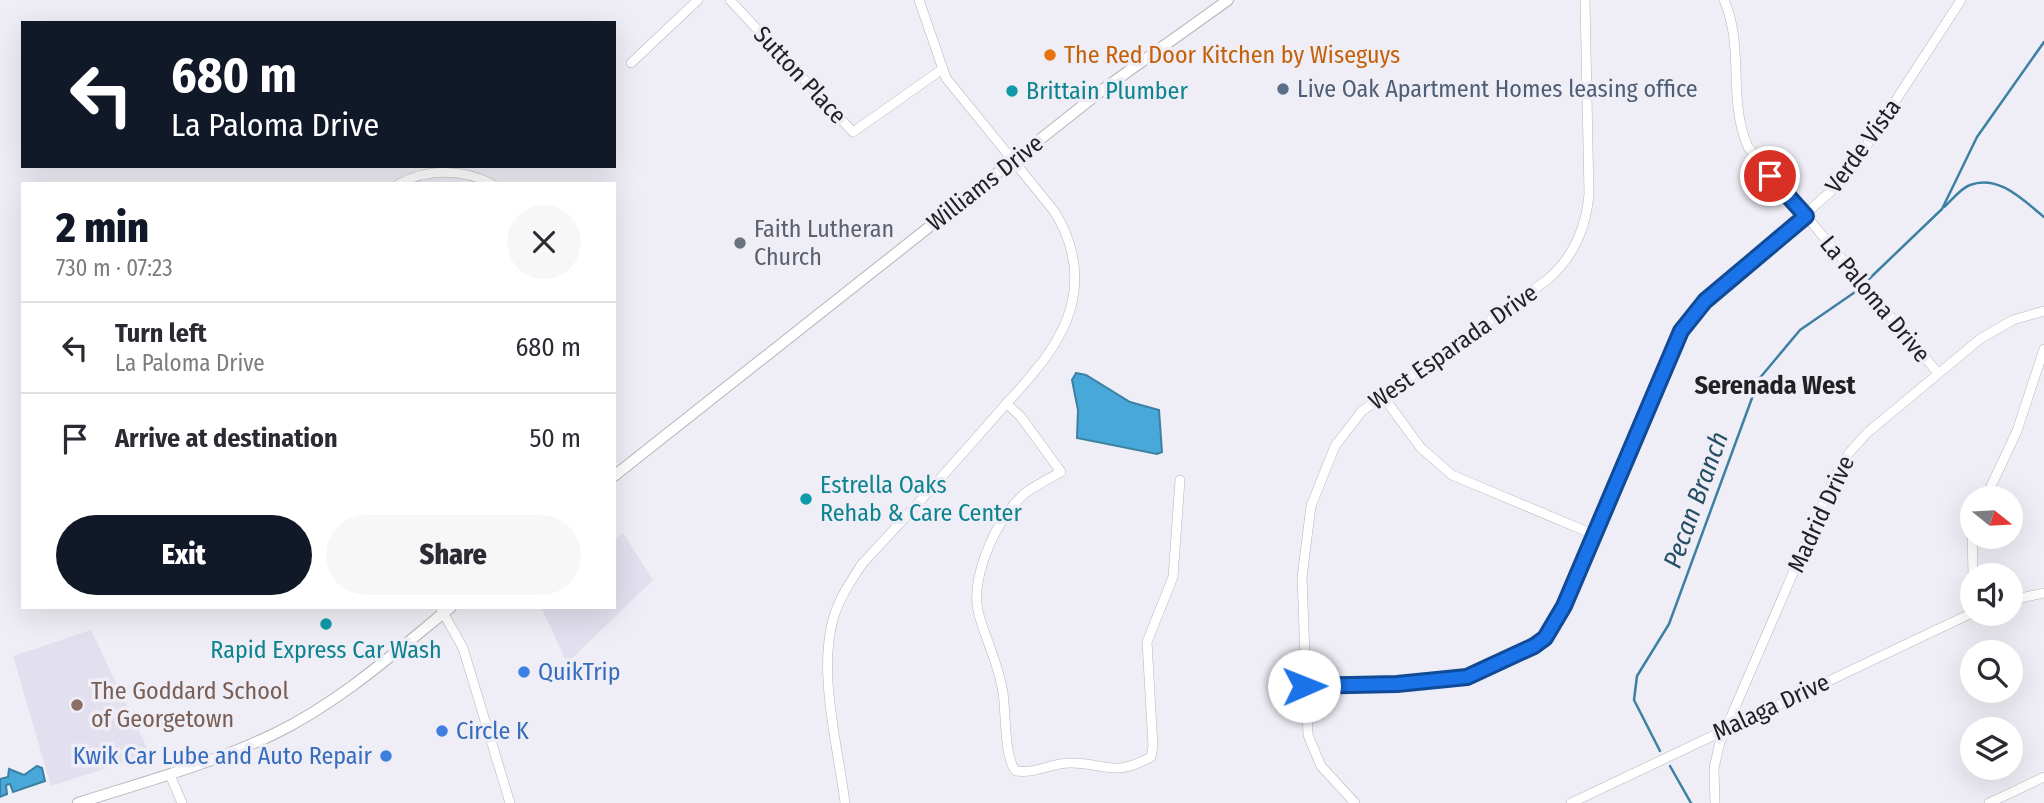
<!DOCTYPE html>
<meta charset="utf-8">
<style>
:root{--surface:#fff;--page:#f7f7f7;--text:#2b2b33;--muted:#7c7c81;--line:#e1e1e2;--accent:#111827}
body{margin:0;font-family:"Fira Sans Condensed",sans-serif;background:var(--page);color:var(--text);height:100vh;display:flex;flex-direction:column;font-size:26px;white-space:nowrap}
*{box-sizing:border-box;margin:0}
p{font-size:23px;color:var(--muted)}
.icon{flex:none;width:38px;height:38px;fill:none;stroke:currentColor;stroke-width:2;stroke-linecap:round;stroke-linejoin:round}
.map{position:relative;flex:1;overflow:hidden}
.side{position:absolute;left:21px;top:182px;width:595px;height:427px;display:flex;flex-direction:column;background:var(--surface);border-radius:0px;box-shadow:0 7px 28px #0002}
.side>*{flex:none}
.guide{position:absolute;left:21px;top:21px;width:595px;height:147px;border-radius:0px;box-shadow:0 7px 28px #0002;background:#111827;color:#fff;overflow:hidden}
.needle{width:46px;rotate:108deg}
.fabs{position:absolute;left:1960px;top:486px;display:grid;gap:14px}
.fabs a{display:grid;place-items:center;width:63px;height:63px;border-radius:50%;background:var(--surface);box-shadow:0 7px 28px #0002;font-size:35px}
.pin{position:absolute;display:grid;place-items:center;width:60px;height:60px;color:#fff;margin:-30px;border:4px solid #fff;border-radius:50%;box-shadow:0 2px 7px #0007}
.me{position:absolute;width:77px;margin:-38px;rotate:89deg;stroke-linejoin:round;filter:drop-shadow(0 0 5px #0008)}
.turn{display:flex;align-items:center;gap:24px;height:147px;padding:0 35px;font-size:32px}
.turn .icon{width:91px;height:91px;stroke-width:2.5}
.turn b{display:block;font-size:49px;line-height:60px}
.round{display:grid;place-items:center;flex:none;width:74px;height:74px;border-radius:37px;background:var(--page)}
.head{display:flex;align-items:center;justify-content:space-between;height:119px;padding:0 35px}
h1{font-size:42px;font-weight:800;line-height:52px;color:var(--accent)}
.action{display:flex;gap:14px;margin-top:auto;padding:14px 35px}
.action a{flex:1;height:80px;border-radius:42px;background:var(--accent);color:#fff;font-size:28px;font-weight:800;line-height:80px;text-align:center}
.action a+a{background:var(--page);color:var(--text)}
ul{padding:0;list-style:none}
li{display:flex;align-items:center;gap:21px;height:91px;padding:0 35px;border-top:2px solid var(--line)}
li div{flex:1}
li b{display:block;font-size:26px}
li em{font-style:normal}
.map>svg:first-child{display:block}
.built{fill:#e2e0ee}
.water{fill:#48a8da;stroke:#3c80a3;stroke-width:2}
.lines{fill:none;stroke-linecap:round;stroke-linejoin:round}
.stream{stroke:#3c80a3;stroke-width:2.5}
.minor-casing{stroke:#b5b4bb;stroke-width:10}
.major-casing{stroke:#b5b4bb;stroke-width:12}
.minor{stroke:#fff;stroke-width:9}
.major{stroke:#fff;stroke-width:10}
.route-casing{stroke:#114b97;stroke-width:18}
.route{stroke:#1a73e8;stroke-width:12}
.food-dot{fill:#e8710a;stroke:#efeef6;stroke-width:2.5}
.service-dot{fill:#5c6f8a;stroke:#efeef6;stroke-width:2.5}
.culture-dot{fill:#0f9aa8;stroke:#efeef6;stroke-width:2.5}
.worship-dot{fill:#6b7280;stroke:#efeef6;stroke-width:2.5}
.shop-dot{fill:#3f7fe0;stroke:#efeef6;stroke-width:2.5}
.education-dot{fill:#8d6e63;stroke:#efeef6;stroke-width:2.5}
.labels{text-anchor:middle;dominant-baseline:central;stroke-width:7;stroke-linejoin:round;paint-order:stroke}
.food-label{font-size:24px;fill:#c56008;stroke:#efeef6;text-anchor:start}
.street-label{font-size:24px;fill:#212124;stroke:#efeef6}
.service-label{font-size:24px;fill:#4e5e75;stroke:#efeef6;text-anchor:start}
.culture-label{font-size:24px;fill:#0d838f;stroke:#efeef6;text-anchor:start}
.worship-label{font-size:24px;fill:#5b616d;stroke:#efeef6;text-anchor:start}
.shop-label{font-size:24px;fill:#366cbe;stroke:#efeef6;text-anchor:start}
.education-label{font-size:24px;fill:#785e54;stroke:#efeef6;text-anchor:start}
.neighbourhood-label{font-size:26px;font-weight:bold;fill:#212124;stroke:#efeef6}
.water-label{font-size:26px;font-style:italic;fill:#254d63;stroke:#efeef6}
</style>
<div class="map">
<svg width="2044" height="803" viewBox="0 0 2044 803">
<rect width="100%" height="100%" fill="#efeef6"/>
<path class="built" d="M623,533L653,580L567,663L541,607H614V540Z
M91,630L150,754L51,786L13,656Z"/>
<path class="water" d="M1076,373L1086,375L1130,402L1159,410L1162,452L1157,454L1077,438L1078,410L1072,380Z
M37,766L42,768L45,781L13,792L10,784L6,785L7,794L0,797V779L8,777L9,769L24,775Z"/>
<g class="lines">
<path class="stream" d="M1944,207C1952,200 1961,188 1970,185C1999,174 2024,201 2044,217
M1869,279L1942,209L1977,137L2044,42
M1660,751L1634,700L1637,676L1669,624L1759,379L1800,330L1858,290
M1670,766L1691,803"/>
<g class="minor-casing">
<path id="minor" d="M730,0L853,132L941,70
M1724,0C1745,48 1727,99 1748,147L1938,373
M631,63L698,0
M399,184C428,168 463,169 492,184
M1382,395L1421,448L1452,475L1595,535
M1006,403L1021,417L1061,472C1050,478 1038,484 1028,491C999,512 970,576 978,611C985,639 999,664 1003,693C1006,711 1004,759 1016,771C1036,774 1051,763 1070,763C1108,763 1112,778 1151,757L1153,746L1147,642L1173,577L1180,480
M1985,499L2017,431L2044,349
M1972,530L1973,576
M2011,600L2044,593
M440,607L463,648L510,803
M1304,686L1397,684L1467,677L1534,647L1545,638L1564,606L1681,331L1705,301L1844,180L1961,0
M170,775L182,803
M845,803C838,746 817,671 834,616C840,597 851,581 862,564C906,517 949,469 992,420C1021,386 1059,352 1071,307C1080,272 1073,241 1054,211L946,78L919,0
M1355,803L1321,766L1308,735L1302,577L1311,506L1335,446L1362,411L1547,280C1573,258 1586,228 1589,194L1585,0
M1571,803L1972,613
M1715,803L1714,768L1720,742L1835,476L1849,453L1867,433L1980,339L2013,320L2044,311
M1989,803L2044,777"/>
</g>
<g class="major-casing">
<path id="major" d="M614,476L1105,88L1228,0
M78,803C144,782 211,764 274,734C340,702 394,653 451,607"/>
</g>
<use href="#minor" class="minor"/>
<use href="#major" class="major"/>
</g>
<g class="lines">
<g class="route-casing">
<path id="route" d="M1304,686L1397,684L1467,677L1534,646L1545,638L1564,606L1681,331L1705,301L1806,216L1770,176"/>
</g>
<use href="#route" class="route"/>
</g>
<circle class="food-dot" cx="1050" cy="55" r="7"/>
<circle class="service-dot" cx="1283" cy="89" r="7"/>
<g class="culture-dot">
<circle cx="1012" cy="91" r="7"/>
<circle cx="806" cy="499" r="7"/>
<circle cx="326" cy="624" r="7"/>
</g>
<circle class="worship-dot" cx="740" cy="243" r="7"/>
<g class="shop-dot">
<circle cx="524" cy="672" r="7"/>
<circle cx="442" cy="731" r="7"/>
<circle cx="386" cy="756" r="7"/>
</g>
<circle class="education-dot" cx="77" cy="705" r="7"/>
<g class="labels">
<g class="food-label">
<text x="1064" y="55">The Red Door Kitchen by Wiseguys</text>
</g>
<g class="street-label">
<text transform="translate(800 75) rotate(47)">Sutton Place</text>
<text transform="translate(1863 146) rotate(-54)">Verde Vista</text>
<text transform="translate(985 183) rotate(-38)">Williams Drive</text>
<text transform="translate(1875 299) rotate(50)">La Paloma Drive</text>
<text transform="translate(1453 347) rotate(-35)">West Esparada Drive</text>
<text transform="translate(1821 514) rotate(-65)">Madrid Drive</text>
<text transform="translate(1771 707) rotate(-25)">Malaga Drive</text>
</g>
<g class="service-label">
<text x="1297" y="89">Live Oak Apartment Homes leasing office</text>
</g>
<g class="culture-label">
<text x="1026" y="91">Brittain Plumber</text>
<text x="820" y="485">Estrella Oaks<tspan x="820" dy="28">Rehab &amp; Care Center</tspan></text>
<text x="326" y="650" text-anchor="middle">Rapid Express Car Wash</text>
</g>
<g class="worship-label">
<text x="754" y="229">Faith Lutheran<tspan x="754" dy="28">Church</tspan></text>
</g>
<g class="shop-label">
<text x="538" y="672">QuikTrip</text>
<text x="456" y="731">Circle K</text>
<text x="372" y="756" text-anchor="end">Kwik Car Lube and Auto Repair</text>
</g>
<g class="education-label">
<text x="91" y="691">The Goddard School<tspan x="91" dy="28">of Georgetown</tspan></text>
</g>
<g class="neighbourhood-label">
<text x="1775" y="385">Serenada West</text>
</g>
<g class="water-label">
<text transform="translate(1696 500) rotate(-70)">Pecan Branch</text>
</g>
</g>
</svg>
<div class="fabs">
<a><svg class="needle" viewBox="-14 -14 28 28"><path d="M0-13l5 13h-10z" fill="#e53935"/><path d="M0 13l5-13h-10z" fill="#7c7c81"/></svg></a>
<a><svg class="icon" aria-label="sound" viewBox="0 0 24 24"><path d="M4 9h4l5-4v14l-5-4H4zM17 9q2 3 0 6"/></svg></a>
<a><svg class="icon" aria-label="search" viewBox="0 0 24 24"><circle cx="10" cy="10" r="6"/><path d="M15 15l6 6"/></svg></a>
<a><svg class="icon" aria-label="layers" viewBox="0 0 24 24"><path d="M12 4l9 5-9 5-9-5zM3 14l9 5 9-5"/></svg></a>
</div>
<div class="pin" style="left:1770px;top:176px;background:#d93025"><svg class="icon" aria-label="arrive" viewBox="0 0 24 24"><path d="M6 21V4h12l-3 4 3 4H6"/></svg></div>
<svg class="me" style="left:1304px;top:686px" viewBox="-20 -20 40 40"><circle r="19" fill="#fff"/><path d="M0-13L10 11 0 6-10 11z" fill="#1a73e8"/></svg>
<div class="guide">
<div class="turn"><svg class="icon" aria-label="left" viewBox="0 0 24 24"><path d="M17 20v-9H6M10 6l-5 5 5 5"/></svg><div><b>680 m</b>La Paloma Drive</div></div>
</div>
<section class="side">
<div class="head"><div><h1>2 min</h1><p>730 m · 07:23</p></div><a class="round"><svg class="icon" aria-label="close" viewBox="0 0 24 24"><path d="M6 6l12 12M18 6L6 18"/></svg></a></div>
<ul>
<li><svg class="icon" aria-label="left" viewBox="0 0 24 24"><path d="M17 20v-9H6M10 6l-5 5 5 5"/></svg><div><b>Turn left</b><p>La Paloma Drive</p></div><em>680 m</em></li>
<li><svg class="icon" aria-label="arrive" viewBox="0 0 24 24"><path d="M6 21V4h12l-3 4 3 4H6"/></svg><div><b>Arrive at destination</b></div><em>50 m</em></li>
</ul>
<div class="action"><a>Exit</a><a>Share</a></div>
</section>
</div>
